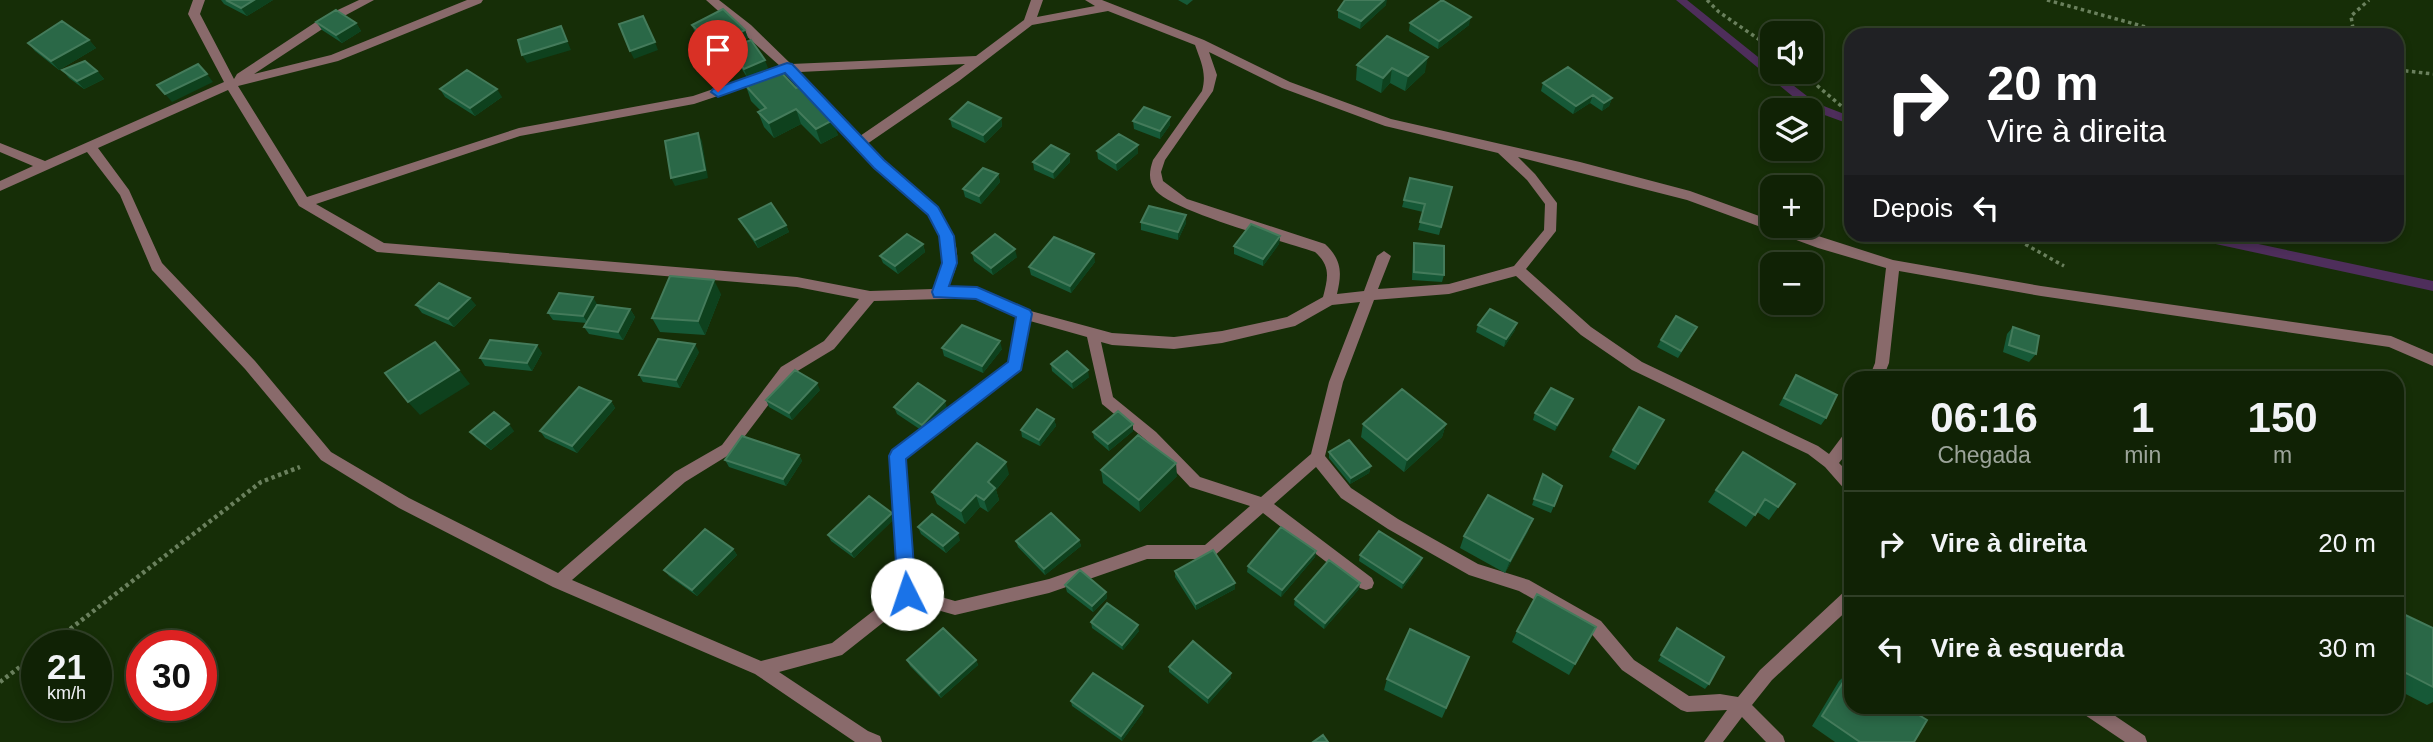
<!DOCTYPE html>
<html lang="pt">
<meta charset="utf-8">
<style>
:root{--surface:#102205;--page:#192a0f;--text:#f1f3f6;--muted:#9ca49a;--line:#303f27}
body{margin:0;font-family:Arial,sans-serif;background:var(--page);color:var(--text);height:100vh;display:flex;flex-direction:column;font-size:26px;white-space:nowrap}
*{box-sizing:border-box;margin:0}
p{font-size:23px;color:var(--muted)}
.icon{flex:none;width:38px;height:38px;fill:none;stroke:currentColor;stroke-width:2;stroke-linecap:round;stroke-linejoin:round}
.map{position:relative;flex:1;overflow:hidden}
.panel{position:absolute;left:1844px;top:371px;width:560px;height:343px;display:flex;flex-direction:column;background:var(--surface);border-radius:21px;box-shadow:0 4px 10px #0003,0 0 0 2px var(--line)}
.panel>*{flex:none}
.hud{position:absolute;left:1844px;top:28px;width:560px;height:214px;border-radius:21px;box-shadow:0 4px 10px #0003,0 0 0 2px var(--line);background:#202124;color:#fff;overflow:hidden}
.controls{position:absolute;left:1760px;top:21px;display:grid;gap:14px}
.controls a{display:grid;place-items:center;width:63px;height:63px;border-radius:14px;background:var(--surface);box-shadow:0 4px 10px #0003,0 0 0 2px var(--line);font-size:35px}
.speed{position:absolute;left:21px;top:630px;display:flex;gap:14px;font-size:35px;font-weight:700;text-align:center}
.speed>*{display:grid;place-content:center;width:91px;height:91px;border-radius:50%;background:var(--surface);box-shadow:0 4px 10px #0003,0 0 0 2px var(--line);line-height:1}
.speed small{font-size:18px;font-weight:400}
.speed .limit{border:10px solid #d22;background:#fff;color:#111}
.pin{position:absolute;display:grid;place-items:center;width:60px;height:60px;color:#fff;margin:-72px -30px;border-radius:50% 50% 50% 0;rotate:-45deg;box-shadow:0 0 7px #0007}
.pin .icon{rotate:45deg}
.me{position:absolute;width:77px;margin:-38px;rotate:356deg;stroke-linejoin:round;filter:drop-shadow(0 0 5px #0008)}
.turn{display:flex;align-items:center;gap:24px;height:147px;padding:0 28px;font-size:32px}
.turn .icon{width:91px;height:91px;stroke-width:2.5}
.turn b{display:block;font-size:49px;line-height:60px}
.then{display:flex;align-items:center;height:66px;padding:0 28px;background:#0003;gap:14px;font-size:26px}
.eta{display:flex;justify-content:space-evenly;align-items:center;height:119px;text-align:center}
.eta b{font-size:42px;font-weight:600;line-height:49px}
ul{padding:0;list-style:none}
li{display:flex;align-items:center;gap:21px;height:105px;padding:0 28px;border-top:2px solid var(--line)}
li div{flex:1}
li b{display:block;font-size:26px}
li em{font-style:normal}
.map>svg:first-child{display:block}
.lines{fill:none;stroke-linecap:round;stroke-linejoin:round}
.stream{fill:#4e2e5b;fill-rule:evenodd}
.path-far1{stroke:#6a805d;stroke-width:3.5;stroke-dasharray:3.5 3.5;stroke-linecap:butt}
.path{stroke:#6a805d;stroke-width:4.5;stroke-dasharray:3.5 3.5;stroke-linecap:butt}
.minor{fill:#896a6b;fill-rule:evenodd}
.wall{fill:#165937}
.shaded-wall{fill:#0e411d}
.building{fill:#2a6847;stroke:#447b5b;stroke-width:2}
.route{fill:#1a73e8;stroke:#114b97;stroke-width:2}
</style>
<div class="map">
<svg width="2433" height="742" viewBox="0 0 2433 742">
<rect width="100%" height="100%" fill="#162e07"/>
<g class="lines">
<path class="stream" d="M1676,0H1687L1773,69V72H1776L1816,103L1852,117V125L1808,109Z
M2183,234H2211L2433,281V291L2188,238Z"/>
<path class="path-far1" d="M1707,0L1719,12L1773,49
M2047,0L2175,35
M2354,35L2351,16L2369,0
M2398,70L2433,74
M1801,72L1852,115
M2007,234L2064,266"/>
<path class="path" d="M48,646L261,482L300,467
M0,682L37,654"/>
<path class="minor" d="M193,0H205L200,14L234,79L237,74L325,16L359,0H374L333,22L254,74L331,55L467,0H483L481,3L338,61L238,86L307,197L519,128L693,96L780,66L706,0H719L751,25L791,64L976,56L1024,20L1031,0H1043L1037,17L1095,6L1085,0H1102L1204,40L1290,82L1391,119L1580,162L1690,191L1773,221V226H1787L1893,260L2041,286L2391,336L2433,354V366L2389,347L2041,296L1899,271L1889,363L1883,378H1869L1875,363L1886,268L1818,248L1687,200L1518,157L1535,174L1557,203L1556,231L1526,269L1591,327L1642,362L1818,446L1829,454L1847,430L1852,428V446L1839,463L1852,476V493L1847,492L1825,467L1808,454L1632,370L1581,335L1516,276L1449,294L1374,300L1343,382L1325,456L1351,488L1398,519L1478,564L1529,580L1601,621L1634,660L1689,696L1720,694L1738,697L1760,670L1846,590L1852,588V606L1772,680L1752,705L1783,736L1785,742H1766L1742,717L1723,742H1704L1727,710L1687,712L1681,710L1622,670L1589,631L1519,591L1469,575L1388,529L1341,498L1316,467L1274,504L1372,578L1374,583L1372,588L1366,590L1360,588L1263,513L1213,557L1208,559H1147L1049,593L955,615L909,602L842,655L779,672L868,731L880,736L882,742H855L755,674L553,587L399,508L321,460L245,369L152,270L120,195L87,152L0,191V181L33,166L0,152V143L45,161L224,82L188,14ZM1108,11L1195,45C1201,62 1207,73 1202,91L1153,160C1149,172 1148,181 1156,191C1175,212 1283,241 1315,252C1331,266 1328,278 1323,297L1287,317L1222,331L1174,337L1112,333L1027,310L977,288L947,289C950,281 956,271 957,263C962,212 897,176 867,144L959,81L1032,25ZM1209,52L1282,88L1385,126L1498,153L1527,180L1545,204L1544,230L1514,266L1449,284L1378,289L1391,256L1384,251L1377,256L1364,291L1337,294C1342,273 1342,260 1325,244L1187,199L1163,181L1161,172L1165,160L1213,91L1217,75ZM965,64L860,136L800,72ZM786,73L875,167L928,214L941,236L943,263L933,289L870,291L797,277L384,243L316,204L520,136L694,104ZM228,90L299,206L377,252L797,287L859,299L824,341L781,367L722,445L675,472L558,573L409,498L331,452L255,361L162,263L129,190L98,148ZM976,298L1017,317L1009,362L893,451L891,455L899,591L832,643L761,661L572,580L685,482L732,453L791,375L834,349L874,301ZM1360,302L1329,382L1311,454L1261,497L1200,477L1156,432L1113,397L1101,342L1112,345L1174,349L1222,343L1295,326L1332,305ZM1030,321L1087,337L1102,404L1146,440L1190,487L1250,506L1205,545H1147L1049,579L955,601L914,589L905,458L1020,369Z
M2080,707H2102L2145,736L2147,742H2125L2082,713Z"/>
</g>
<path class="wall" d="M221,0H273L247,16L224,4Z
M1178,0H1193L1187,5Z
M1386,5L1360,29L1338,18V10Z
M316,22L356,23L361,31L342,43L322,30Z
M1410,23L1469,25L1438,49L1409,31Z
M692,25L745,30L748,38L716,54L695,33Z
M89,40L96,48L59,70L35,51L28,43Z
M730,48L768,68L747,77L733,56Z
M1357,65L1425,72L1405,91L1390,83L1381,93L1356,80Z
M62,70L97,71L104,79L84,89L69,78Z
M1543,83L1612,98L1609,106L1602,111L1590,103L1573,114L1541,91Z
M746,86L796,88L822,109L838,135L821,144L801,124L774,138L764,127L758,112L761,111L751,101Z
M440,89L502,97L475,116L445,97Z
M1170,117V125L1160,139L1134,129L1133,121Z
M1001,118L1002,126L985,143L952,127L950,119Z
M1138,145V153L1117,171L1098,159L1097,151Z
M1069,154L1070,162L1054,179L1034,170L1033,162Z
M998,174L1000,182L981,204L965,197L963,189Z
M1452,187L1439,235L1418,230L1423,212L1402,207L1404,200Z
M739,219L786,225L789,232L758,248L743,226Z
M1141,222L1186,223L1178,240L1141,230Z
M1280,236L1279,244L1263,266L1234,254V246Z
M1414,243L1444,275L1442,282L1412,280L1413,251Z
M923,244L925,252L898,274L883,263L880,256Z
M972,253L1017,257L993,275L974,261Z
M1095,262L1071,293L1031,275L1029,267Z
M721,294L705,335L660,332L652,318Z
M597,304L630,309L635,317L623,340L589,334L584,327L587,323L553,320L548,313Z
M416,305H476L454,327L422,313Z
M1478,325L1515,330L1504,347L1476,332Z
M2013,327L2036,354L2029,362L2003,352L2007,334Z
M1693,334L1678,358L1657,347L1661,340Z
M942,348L1002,349L983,373L944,356Z
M699,352L680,388L643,382L639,375Z
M542,353L532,371L485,366L480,358Z
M1051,364L1089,377L1073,389L1052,371Z
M1796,375L1826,418L1821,425L1779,405Z
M820,390L792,420L769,407L766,400Z
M1573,399L1570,406L1555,431L1533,420L1535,413Z
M611,401L615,408L577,453L545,438L540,431Z
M894,407L947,408L924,432L897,414Z
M1054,419L1056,426L1040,446L1022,437L1021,430Z
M1664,420L1635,470L1609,457L1613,450Z
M1363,424H1446L1442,437L1404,472L1361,437Z
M514,431L491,450L476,439L470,432Z
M1133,431L1109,451L1094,438L1093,432Z
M1329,452L1371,466L1369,473L1350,484L1329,458Z
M799,455L802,461L786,486L729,467L725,460Z
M1101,470L1177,476L1140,512L1103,483Z
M1009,474L996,490L999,500L988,512L980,507L965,524L937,504L932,492Z
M1543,474L1562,486L1551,513L1532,505Z
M1795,484L1769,520L1757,512L1746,527L1708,502L1716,490Z
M892,513L894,519L854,558L831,541L828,535Z
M918,527L960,540L946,553L921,534Z
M1528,531L1505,573L1460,548L1464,536Z
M1079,540L1081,546L1045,575L1018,547L1016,541Z
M733,549L737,555L697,596L669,576L664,570Z
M1316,551L1315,557L1281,597L1247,572L1248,566Z
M1360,555L1422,558L1420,564L1402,589L1359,561Z
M1175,571L1235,589L1196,610L1175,577Z
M1065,585L1106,592L1107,598L1093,612L1067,592Z
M1359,589L1324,629L1294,605L1295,599Z
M2398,612H2399L2433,687V702L2427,705L2398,690Z
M1091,622L1139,631L1123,650L1092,628Z
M1596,627L1569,675L1512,642L1517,631Z
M1673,634L1709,684L1705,689L1658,661Z
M1469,657L1442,718L1384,690L1387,679Z
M907,660H976L978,665L941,698L910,666Z
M1169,667L1231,673V678L1208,704L1169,672Z
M1850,671L1914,742H1835L1812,726L1839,681Z
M1071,701L1143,712L1122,741L1072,706Z"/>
<path class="shaded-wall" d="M254,0H273L247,16L241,8Z
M1384,0H1387L1386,5L1360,29L1361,21Z
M1471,17L1469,25L1438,49L1439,41Z
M356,23L361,31L342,43L336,35Z
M561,26L571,50L527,63L522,55Z
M745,30L748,38L716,54L713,46Z
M89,40L96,48L59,70L51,61Z
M655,42L658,50L634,59L630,51Z
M1428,57L1425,72L1405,91L1408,76Z
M765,60L768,68L747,77L744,69Z
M1392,68L1390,83L1381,93L1383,78Z
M97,71L104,79L84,89L77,81Z
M207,74L213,82L172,102L165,94Z
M497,89L502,97L475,116L470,108Z
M1593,95L1590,103L1573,114L1576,106Z
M818,96L823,111L812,99Z
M1612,98L1609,106L1602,111L1604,103Z
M796,109L801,124L774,138L769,123Z
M1170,117V125L1160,139V131Z
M1001,118L1002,126L985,143L983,135Z
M833,120L838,135L821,144L816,129Z
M698,133L702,141L708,178L675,186L671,178Z
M1138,145V153L1117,171L1116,163Z
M1069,154L1070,162L1054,179L1053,172Z
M998,174L1000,182L981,204L979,196Z
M1186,215V223L1178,240V232Z
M786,225L789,232L758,248L755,240Z
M1280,236L1279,244L1263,266V259Z
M923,244L925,252L898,274L895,266Z
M1015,249L1017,257L993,275L991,268Z
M1094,254L1095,262L1071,293L1070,286Z
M714,280L721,294L705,335L698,321Z
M593,297L597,304L588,323L583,316Z
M470,298L476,305L454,327L448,319Z
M630,309L635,317L623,340L618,332Z
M1517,323L1515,330L1504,347L1506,339Z
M1000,341L1002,349L983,373L982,366Z
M695,344L699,352L680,388L676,380Z
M537,345L542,353L532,371L527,363Z
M459,370L470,384L420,415L408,402Z
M1088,370L1089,377L1073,389L1072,382Z
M817,383L820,390L792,420L789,413Z
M1573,399L1570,406L1555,431L1557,425Z
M611,401L615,408L577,453L572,446Z
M945,401L947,408L924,432L922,425Z
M1054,419L1056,426L1040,446L1039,440Z
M509,424L514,431L491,450L485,444Z
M1133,424V431L1109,451L1108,444Z
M1446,424L1442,437L1404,472L1407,460Z
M799,455L802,461L786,486L783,479Z
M1006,462L1009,474L996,490L999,500L988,512L984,500L988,482Z
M1176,463L1177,476L1140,512L1139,500Z
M1371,466L1369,473L1350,484L1351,478Z
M976,495L980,507L965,524L961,511Z
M892,513L894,519L854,558L851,552Z
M1533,519L1528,531L1505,573L1510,561Z
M958,533L960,540L946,553L943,546Z
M1079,540L1081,546L1045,575L1044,569Z
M733,549L737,555L697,596L692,590Z
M1316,551L1315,557L1281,597L1282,590Z
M1422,558L1420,564L1402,589L1403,583Z
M1235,583V589L1196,610V604Z
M1360,583L1359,589L1324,629L1325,623Z
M1106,592L1107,598L1093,612L1092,606Z
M1138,625L1139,631L1123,650L1122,645Z
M976,660L978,665L941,698L939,693Z
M1231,673V678L1208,704V698Z
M1143,706V712L1122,741L1121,736Z"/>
<path class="building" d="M226,0H254L241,8Z
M1345,0H1384L1361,21L1338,10Z
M1442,0L1471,17L1439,41L1410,23Z
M723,9L745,30L713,46L692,25Z
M336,10L356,23L336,35L316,22Z
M643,16L655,42L630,51L619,24Z
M62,21L89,40L51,61L28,43Z
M561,26L567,41L522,55L518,40Z
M1387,36L1428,57L1408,76L1392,68L1383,78L1357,65Z
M751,40L765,60L744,69L730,48Z
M85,61L97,71L77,81L62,70Z
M198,64L207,74L165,94L157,85Z
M1568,67L1612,98L1604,103L1593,95L1576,106L1543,83Z
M778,69L796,88L805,84L818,96L812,99L833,120L816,129L796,109L769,123L758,112L766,108L746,86Z
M467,70L497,89L470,108L440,89Z
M968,102L1001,118L983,135L950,119Z
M1144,107L1170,117L1160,131L1133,121Z
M698,133L705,170L671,178L665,141Z
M1119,134L1138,145L1116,163L1097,151Z
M1051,145L1069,154L1053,172L1033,162Z
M983,168L998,174L979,196L963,189Z
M1410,178L1452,187L1441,227L1420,222L1425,204L1404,200Z
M771,203L786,225L755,240L739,219Z
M1149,206L1186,215L1178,232L1141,222Z
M1251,224L1280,236L1263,259L1234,246Z
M907,234L923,244L895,266L880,256Z
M995,234L1015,249L991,268L972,253Z
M1054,237L1094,254L1070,286L1029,267Z
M1414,243L1444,246V275L1414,272Z
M670,276L714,280L698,321L652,318Z
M439,283L470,298L448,319L416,305Z
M559,293L593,297L583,316L548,313Z
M597,305L630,309L618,332L584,327Z
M1490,309L1517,323L1506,339L1478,325Z
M1676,316L1697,327L1681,351L1661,340Z
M962,325L1000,341L982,366L942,348Z
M2013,327L2039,336L2036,354L2009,345Z
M658,339L695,344L676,380L639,375Z
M490,340L537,345L527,363L480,358Z
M435,342L459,370L408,402L385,373Z
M1067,351L1088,370L1072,382L1051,364Z
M795,370L817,383L789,413L766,400Z
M1796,375L1837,395L1826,418L1784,398Z
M918,383L945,401L922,425L894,407Z
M579,387L611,401L572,446L540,431Z
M1551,388L1573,399L1557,425L1535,413Z
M1402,389L1446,424L1407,460L1363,424Z
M1639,407L1664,420L1638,464L1613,450Z
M1037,409L1054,419L1039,440L1021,430Z
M1118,411L1133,424L1108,444L1093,432Z
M494,412L509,424L485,444L470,432Z
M1138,435L1176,463L1139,500L1101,470Z
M742,436L799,455L783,479L725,460Z
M1349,440L1371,466L1351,478L1329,452Z
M977,443L1006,462L988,482L995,488L984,500L976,495L961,511L932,492Z
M1743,452L1795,484L1778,507L1765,499L1755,515L1716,490Z
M1543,474L1562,486L1554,506L1534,499Z
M1488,495L1533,519L1510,561L1464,536Z
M869,496L892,513L851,552L828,535Z
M1051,513L1079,540L1044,569L1016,541Z
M932,514L958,533L943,546L918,527Z
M1281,527L1316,551L1282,590L1248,566Z
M705,529L733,549L692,590L664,570Z
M1379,531L1422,558L1403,583L1360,555Z
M1213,550L1235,583L1196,604L1175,571Z
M1329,560L1360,583L1325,623L1295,599Z
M1080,570L1106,592L1092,606L1065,585Z
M1537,594L1596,627L1575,664L1517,631Z
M1107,603L1138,625L1122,645L1091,622Z
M2399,612L2433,628V687L2398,669V618Z
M943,628L976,660L939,693L907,660Z
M1677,628L1724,657L1709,684L1661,655Z
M1410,629L1469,657L1446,708L1387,679Z
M1193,641L1231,673L1208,698L1169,667Z
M1850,671L1852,672V707H1906L1927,720L1914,742H1860L1822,716Z
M1093,673L1143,706L1121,736L1071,701Z
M1323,735L1328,742H1313Z"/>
<path class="route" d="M787,63L792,64L884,160L938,207L954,236L957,263L949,286L977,287L1030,310L1032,314L1021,370L906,459L916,594L913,600L907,602L901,600L898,594L889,456L892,450L1008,362L1016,317L976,299L934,297L932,292L942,263L939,236L928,215L874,168L785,73L718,97L711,92L713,89Z"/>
</svg>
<div class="controls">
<a><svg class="icon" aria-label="sound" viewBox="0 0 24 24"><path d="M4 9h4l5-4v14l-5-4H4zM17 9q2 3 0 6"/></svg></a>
<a><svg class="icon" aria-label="layers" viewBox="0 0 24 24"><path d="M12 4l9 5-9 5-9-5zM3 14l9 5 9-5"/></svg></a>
<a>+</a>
<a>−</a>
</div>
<div class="speed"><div>21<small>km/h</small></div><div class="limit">30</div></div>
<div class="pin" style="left:718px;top:92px;background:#d93025"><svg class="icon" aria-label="arrive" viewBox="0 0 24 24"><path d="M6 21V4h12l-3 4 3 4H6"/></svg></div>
<svg class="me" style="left:907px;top:594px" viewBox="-20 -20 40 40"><circle r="19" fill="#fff"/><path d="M0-13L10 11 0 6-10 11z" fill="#1a73e8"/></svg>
<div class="hud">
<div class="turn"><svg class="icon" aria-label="right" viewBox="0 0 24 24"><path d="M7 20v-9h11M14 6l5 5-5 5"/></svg><div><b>20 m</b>Vire à direita</div></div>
<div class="then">Depois<svg class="icon" aria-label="left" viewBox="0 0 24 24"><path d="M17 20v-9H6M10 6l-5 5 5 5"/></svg></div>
</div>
<section class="panel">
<div class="eta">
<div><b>06:16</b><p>Chegada</p></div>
<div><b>1</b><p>min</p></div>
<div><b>150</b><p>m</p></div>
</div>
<ul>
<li><svg class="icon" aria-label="right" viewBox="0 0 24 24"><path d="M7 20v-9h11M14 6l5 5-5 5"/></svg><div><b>Vire à direita</b></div><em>20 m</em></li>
<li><svg class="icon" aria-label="left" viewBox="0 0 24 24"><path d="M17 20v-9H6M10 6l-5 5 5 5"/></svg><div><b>Vire à esquerda</b></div><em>30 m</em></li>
</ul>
</section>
</div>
